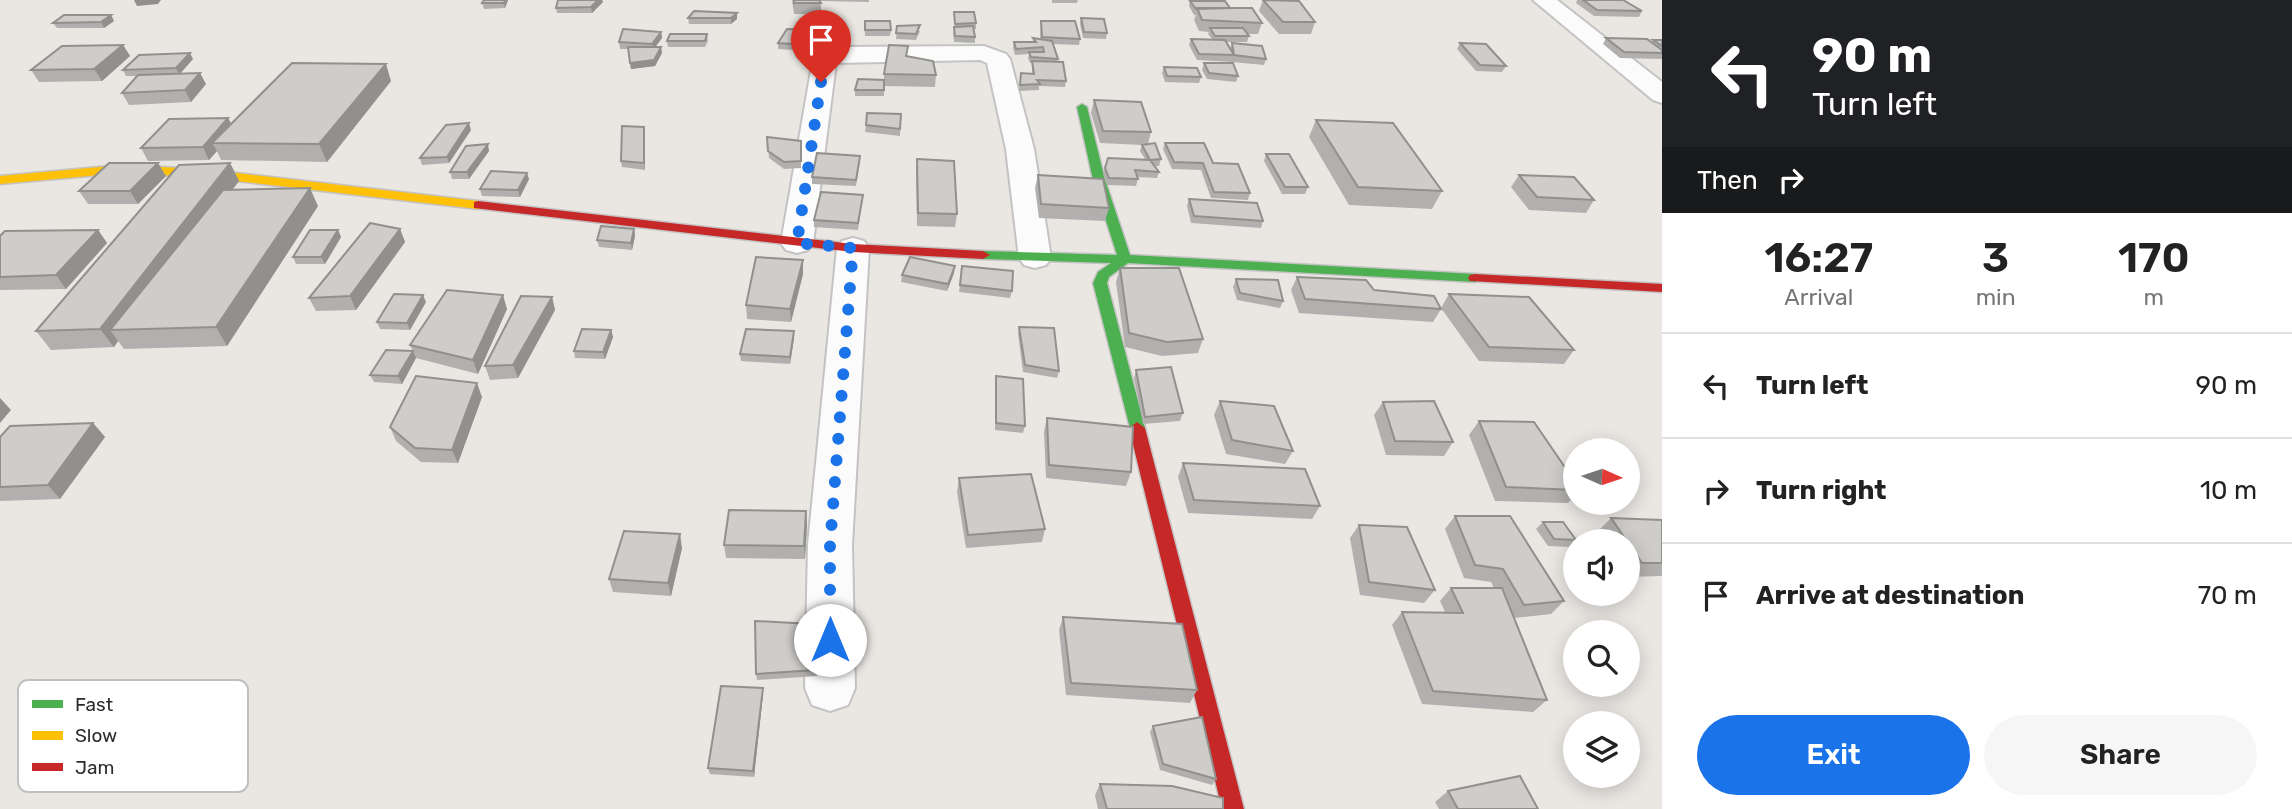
<!DOCTYPE html>
<style>
:root{--surface:#fff;--page:#f6f6f6;--text:#222;--muted:#767676;--line:#e0e0e0;--accent:#1a73e8}
body{margin:0;font-family:Rubik,sans-serif;background:var(--page);color:var(--text);height:100vh;display:flex;flex-direction:column;font-size:26px;white-space:nowrap}
*{box-sizing:border-box;margin:0}
p{font-size:23px;color:var(--muted)}
.icon{flex:none;width:38px;height:38px;fill:none;stroke:currentColor;stroke-width:2;stroke-linecap:round;stroke-linejoin:round}
.map{position:relative;flex:1;overflow:hidden}
.sheet{display:flex;flex-direction:column;background:var(--surface);width:630px}
.sheet>*{flex:none}
.hud{background:#202124;color:#fff;overflow:hidden}
.needle{width:46px;rotate:93deg}
.tools{position:absolute;left:1563px;top:438px;display:grid;gap:14px}
.tools a{display:grid;place-items:center;width:77px;height:77px;border-radius:50%;background:var(--surface);box-shadow:0 4px 18px #0003;font-size:35px}
.pin{position:absolute;display:grid;place-items:center;width:60px;height:60px;color:#fff;margin:-72px -30px;border-radius:50% 50% 50% 0;rotate:-45deg;box-shadow:0 0 7px #0007}
.pin .icon{rotate:45deg}
.me{position:absolute;width:77px;margin:-38px;rotate:0deg;stroke-linejoin:round;filter:drop-shadow(0 0 5px #0008)}
.turn{display:flex;align-items:center;gap:24px;height:147px;padding:0 35px;font-size:32px}
.turn .icon{width:91px;height:91px;stroke-width:2.5}
.turn b{display:block;font-size:49px;line-height:60px}
.then{display:flex;align-items:center;height:66px;padding:0 35px;background:#0003;gap:14px;font-size:26px}
.eta{display:flex;justify-content:space-evenly;align-items:center;height:119px;text-align:center}
.eta b{font-size:42px;font-weight:600;line-height:49px}
.cta{display:flex;gap:14px;margin-top:auto;padding:14px 35px}
.cta a{flex:1;height:80px;border-radius:42px;background:var(--accent);color:#fff;font-size:28px;font-weight:600;line-height:80px;text-align:center}
.cta a+a{background:var(--page);color:var(--text)}
ul{padding:0;list-style:none}
li{display:flex;align-items:center;gap:21px;height:105px;padding:0 35px;border-top:2px solid var(--line)}
li div{flex:1}
li b{display:block;font-size:26px}
li em{font-style:normal}
main{display:flex;flex:1;min-height:0}
.map>svg:first-child{display:block}
.lines{fill:none;stroke-linecap:round;stroke-linejoin:round}
.street-casing{stroke:#c4c3c3;stroke-width:4}
.fast-casing{stroke:#c4c3c3;stroke-width:3}
.slow-casing{stroke:#c4c3c3;stroke-width:3}
.jam-casing{stroke:#c4c3c3;stroke-width:3}
.street{fill:#fcfbfb;fill-rule:evenodd}
.fast{fill:#4caf50;fill-rule:evenodd}
.slow{fill:#ffc107;fill-rule:evenodd}
.jam{fill:#c62828;fill-rule:evenodd}
.wall{fill:#b2b0ae}
.shaded-wall{fill:#91908d}
.building{fill:#cfcdca;stroke:#91908d;stroke-width:2}
.route{stroke:#1a73e8;stroke-width:12;stroke-dasharray:0 21.6}
.key{fill:#fff;stroke:#c0c0c0;stroke-width:2}
.key-label{font-size:19px;fill:#2c2c2c}
</style>
<main>
<div class="map">
<svg width="1662" height="809" viewBox="0 0 1662 809">
<rect width="100%" height="100%" fill="#eae7e3"/>
<g class="lines">
<g class="street-casing">
<path id="street" d="M1533,0H1557L1662,82V103L1653,100Z
M984,46L1006,54L1010,59L1034,149L1051,258L1046,265L1035,268L1024,265L1019,258L1006,149L987,63L980,60L836,63L813,243L808,250L797,253L786,250L781,243L813,59L817,54L838,47Z
M853,238L864,241L869,248L852,545L855,688L848,705L830,711L812,705L805,688L808,545L837,248L842,241Z"/>
</g>
<g class="fast-casing">
<path id="fast" d="M1082,104L1087,107L1105,180L1130,255L1475,274L1482,278L1475,282L1128,263L1109,277L1107,283L1145,428L1137,434L1131,432L1093,283L1098,272L1111,263L983,259L976,255L983,251L1117,255L1093,180L1077,107Z"/>
</g>
<g class="slow-casing">
<path id="slow" d="M122,165L201,169L478,201L484,205L478,209L201,177L122,173L0,184V176Z"/>
</g>
<g class="jam-casing">
<path id="jam" d="M478,201L853,244L983,251L990,255L983,259L853,252L474,208V202Z
M1475,274L1662,284V292L1470,281L1468,278L1470,275Z
M1137,422L1145,428L1244,809H1222L1129,428Z"/>
</g>
<use href="#street" class="street"/>
<use href="#fast" class="fast"/>
<use href="#slow" class="slow"/>
<use href="#jam" class="jam"/>
</g>
<path class="wall" d="M508,0L505,8L484,9L482,3Z
M558,0H602L603,2L592,13H557L556,8Z
M792,0H869V2L820,1L821,3V14H794Z
M1052,0H1078L1077,3H1052Z
M1263,0L1315,22L1311,34H1279L1259,11Z
M1577,0H1623L1642,11L1639,17L1594,16L1576,3Z
M1190,1L1230,8L1262,23L1258,34H1247L1249,36L1247,42H1226L1230,49L1232,43L1266,59L1264,65L1232,62L1197,60L1189,45L1191,39H1212L1208,34L1209,32L1199,31L1194,20L1196,15H1194L1189,6Z
M954,12L976,23V29H973L975,37V43L954,42L953,33L955,27Z
M737,13V19L731,24H689L688,18Z
M111,15L114,21L104,28H57L53,23Z
M1081,18L1107,33L1106,39L1083,38L1080,24Z
M865,21L891,30L890,36H865Z
M1041,21L1080,39L1079,45L1053,44L1058,59L1057,62L1066,81L1065,87L1039,86V90L1019,91L1021,73L1032,74V63H1030L1028,58L1029,54L1015,55L1013,48L1014,42H1033V38L1040,39Z
M897,26L920,31L916,40L896,39Z
M808,30V51L778,49V43Z
M661,32L662,38L655,47H661L662,53L655,66L631,69L628,49H620L619,42Z
M707,34L708,41L705,47H668L667,41Z
M1606,38L1652,42L1653,40H1662V59L1620,58L1603,44Z
M1460,43L1506,66L1502,72L1476,71L1457,49Z
M123,45L130,56L102,81L39,82L31,70Z
M908,56L936,75L935,87L884,86V96H855V90L884,80V74Z
M193,59L180,73L206,84L191,102L129,105L122,93L138,76H126L123,70Z
M1204,63L1238,76L1236,82L1207,79L1202,70Z
M1164,67L1201,77L1199,83L1165,82L1162,73Z
M391,81L327,162L221,160L217,151L209,160L148,161L141,148Z
M1094,100L1151,132L1148,144L1161,159L1159,166H1155L1159,172L1157,178L1137,177L1138,179L1136,186L1107,185L1103,174L1105,168L1145,159L1140,151L1142,145L1100,143L1091,113Z
M901,114L900,136L865,132L866,125Z
M1316,120L1442,191L1432,209L1349,205L1309,137Z
M644,127L645,134V170L622,167L621,161Z
M471,130L449,163L422,165L420,158Z
M767,137L801,141V168L784,169L769,158Z
M1165,143L1213,163L1250,193L1248,200L1211,198L1201,170L1172,169L1163,149Z
M489,151L469,179H452L450,172Z
M1266,154L1308,187L1305,194H1282L1264,161Z
M917,159L957,214L955,227L917,226L916,172Z
M860,162L856,186L812,184V177Z
M230,163L239,181L233,189L318,206L227,346L124,349L118,341L114,347L51,350L36,331Z
M1038,175L1109,208L1105,221L1039,218L1035,188Z
M1519,175L1594,200L1586,213L1529,210L1511,187Z
M166,176L138,204H88L79,191Z
M529,179L520,197L482,196L480,189Z
M1189,199L1263,221L1261,228L1191,223L1187,206Z
M862,202L858,230L814,227V220Z
M400,229L405,242L356,310L316,311L309,298Z
M634,229L635,236L632,250L599,247L597,240Z
M98,230L107,243L66,289L0,290V236Z
M338,230L341,237L325,264H296L293,257Z
M962,266L1012,291L1010,298L959,292Z
M1120,268L1203,339L1198,353L1162,356L1125,347L1116,282Z
M954,273L947,291L901,282L902,275Z
M803,274L791,322L747,319L746,305Z
M1297,277L1441,309L1433,322L1299,313L1291,290Z
M1236,279L1283,301L1280,308L1237,300L1233,287Z
M1449,294L1574,350L1564,364L1479,361L1441,308Z
M552,297L555,310L518,378L490,380L485,366Z
M426,302L410,330L380,329L377,322Z
M507,309L478,374L416,358L402,384L374,382L370,375L413,351L410,345Z
M1019,327L1059,371L1057,378L1023,372L1018,334Z
M611,330L613,337L605,359L575,358L574,351Z
M794,338L790,364L741,361L740,354Z
M1136,370L1183,413L1180,421L1143,424L1134,378Z
M996,376L1025,426L1023,433L995,430V384Z
M482,397L458,463L421,462L396,441L390,427Z
M1220,401L1293,451L1285,464L1226,454L1214,415Z
M1383,402L1453,442L1444,456L1386,455L1374,415Z
M1047,418L1131,472L1126,486L1046,478L1044,432Z
M1479,421L1575,482V496L1568,503L1495,501L1469,435Z
M93,423L105,437L60,499L0,501V437Z
M1183,463L1320,506L1312,519L1188,513L1178,477Z
M959,478L1045,529L1042,542L966,548L957,492Z
M806,511L807,525L805,559L726,558L724,545Z
M1455,516L1564,601L1551,614L1514,618L1547,700L1533,712L1422,704L1392,625L1402,612H1445L1440,601L1451,588H1494L1491,582L1464,578L1445,529Z
M1611,518L1662,520V576L1628,577V541H1604L1598,531Z
M1543,522L1576,540L1569,547L1548,546L1536,529Z
M1359,525L1435,590L1424,603L1360,595L1350,538Z
M682,548L671,596L613,592L609,579Z
M1063,617L1197,690L1190,703L1066,695L1059,630Z
M816,670L817,676L757,680L756,674Z
M763,694L754,777L710,774L708,768Z
M1153,726L1216,779L1212,785L1160,770L1150,732Z
M1100,784L1223,809H1098L1095,795Z
M1448,791L1538,809H1439L1435,802Z"/>
<path class="shaded-wall" d="M134,0H161L158,4L137,6Z
M505,0H508L505,8L504,3Z
M598,0H602L603,2L592,13L591,7Z
M737,13V19L731,24V18Z
M111,15L114,21L104,28L101,22Z
M661,32L662,38L653,50L652,44Z
M123,45L130,56L102,81L94,69Z
M661,47L662,53L655,66L631,69L630,63Z
M190,53L193,59L179,75L176,68Z
M386,64L391,81L327,162L319,144Z
M200,73L206,84L191,102L185,90Z
M228,118L235,130L212,143L217,151L209,160L203,147Z
M469,123L471,130L449,163L447,157Z
M644,127L645,134V170L644,163Z
M488,144L489,151L469,179L467,172Z
M158,163L166,176L138,204L130,191Z
M230,163L239,181L127,329L110,330L118,341L114,347L100,329Z
M527,173L529,179L520,197L518,190Z
M310,188L318,206L227,346L216,327Z
M400,229L405,242L356,310L350,296Z
M634,229L635,236L632,250L631,243Z
M98,230L107,243L66,289L56,275Z
M338,230L341,237L325,264L321,257Z
M803,260V274L791,322L790,309Z
M955,266L954,273L947,291L948,284Z
M423,295L426,302L410,330L407,323Z
M503,295L507,309L478,374L473,360Z
M552,297L555,310L518,378L513,365Z
M611,330L613,337L605,359L603,352Z
M794,331V338L790,364V357Z
M413,351L416,358L402,384L398,376Z
M477,383L482,397L458,463L452,450Z
M0,398L11,410L0,423Z
M93,423L105,437L60,499L48,485Z
M806,511L807,525L805,559L804,546Z
M680,534L682,548L671,596L668,583Z
M763,688V694L754,777L753,771Z"/>
<path class="building" d="M484,0H505L504,3H482Z
M558,0H598L591,7L556,8Z
M794,0H819L821,3H794Z
M1263,0L1299,1L1315,22H1283Z
M1583,0H1623L1642,11L1597,10Z
M1190,1H1225L1230,8L1196,9Z
M1197,8H1252L1262,23L1202,20Z
M694,11L737,13L731,18H688Z
M954,12H974L976,23L955,24Z
M64,15H111L101,22L53,23Z
M1081,18L1104,19L1107,33L1084,32Z
M865,21H890L891,30H865Z
M1041,21H1075L1080,39L1042,37Z
M920,25L916,34L896,33L897,26Z
M973,26L975,37L955,36L954,27Z
M1210,28H1243L1249,36H1215Z
M623,29L661,32L652,44L619,42Z
M787,29L808,30V45L778,43Z
M670,34H707L705,41H667Z
M1033,38L1052,41L1058,59L1031,57L1029,52H1044L1043,47L1016,49L1014,42H1036Z
M1606,38L1647,39L1662,50V53L1624,52Z
M1191,39L1225,40L1234,55L1199,54Z
M1653,40H1662V46Z
M1232,43L1262,46L1266,59L1234,55Z
M1460,43L1486,44L1506,66L1480,65Z
M123,45L94,69L31,70L62,46Z
M889,45L908,46L906,56L933,61L936,75L884,74Z
M628,47H661L654,60L630,63Z
M190,53L176,68L123,70L139,55Z
M1032,61L1063,62L1066,81L1037,80L1040,84L1020,85L1021,73L1034,74Z
M292,63L386,64L319,144L212,143Z
M1204,63H1233L1238,76L1209,73Z
M1164,67L1197,68L1201,77L1167,76Z
M200,73L185,90L122,93L138,75Z
M858,79L884,80V90H855Z
M1094,100L1141,102L1151,132L1103,131Z
M867,113L901,114L900,129L866,125Z
M228,118L203,147L141,148L169,119Z
M1316,120L1393,123L1442,191L1358,187Z
M469,123L447,157L420,158L446,125Z
M622,126L644,127V163L621,161Z
M767,137L801,141V161L784,162L768,151Z
M1155,143L1161,159L1150,160L1142,145Z
M1165,143H1204L1213,163L1238,164L1250,193L1214,192L1203,163L1174,162Z
M488,144L467,172H450L466,146Z
M817,153L860,156L856,180L812,177Z
M1266,154H1289L1308,187H1285Z
M1108,158L1150,160L1159,172L1135,170L1138,179L1109,178L1105,168Z
M917,159L954,161L957,214L918,213Z
M109,163H158L130,191H79Z
M230,163L100,329L36,331L179,165Z
M491,171L527,173L518,190L480,189Z
M1038,175L1103,179L1109,208L1041,204Z
M1519,175L1574,177L1594,200L1537,197Z
M310,188L216,327L110,330L223,190Z
M821,192L863,195L858,223L814,220Z
M1189,199L1257,203L1263,221L1194,216Z
M370,223L400,229L350,296L309,298Z
M601,226L634,229L631,243L597,240Z
M98,230L56,275L0,277V236L5,231Z
M310,230H338L321,257H293Z
M756,257L803,260L790,309L746,305Z
M910,257L955,266L948,284L902,275Z
M962,266L1013,271L1012,291L960,285Z
M1120,268H1179L1203,339L1167,342L1129,333Z
M1297,277L1366,280L1374,290L1434,296L1441,309L1305,299Z
M1236,279L1278,280L1283,301L1240,293Z
M447,290L503,295L473,360L410,345Z
M394,294L423,295L407,323L377,322Z
M1449,294L1529,297L1574,350L1489,347Z
M521,296L552,297L513,365L485,366Z
M1019,327L1054,328L1059,371L1025,365Z
M582,329L611,330L603,352L574,351Z
M746,329L794,331L790,357L740,354Z
M386,350L413,351L398,376L370,375Z
M1171,367L1183,413L1145,417L1136,370Z
M416,376L477,383L452,450L415,448L390,427Z
M996,376L1023,379L1025,426L996,423Z
M1220,401L1274,406L1293,451L1232,440Z
M1434,401L1453,442L1395,441L1383,402Z
M1047,418L1133,427L1131,472L1049,465Z
M1479,421L1534,422L1575,482V490L1506,487Z
M93,423L48,485L0,487V437L10,426Z
M1183,463L1305,469L1320,506L1194,500Z
M1031,474L1045,529L968,535L959,478Z
M729,510L806,511L804,546L724,545Z
M1455,516H1510L1564,601L1524,605L1503,569L1475,565Z
M1611,518L1662,520V563H1642Z
M1543,522H1563L1576,540L1554,539Z
M1359,525L1407,527L1435,590L1369,582Z
M624,531L680,534L668,583L609,579Z
M1451,588H1502L1547,700L1433,691L1402,612L1463,613Z
M1063,617L1182,624L1197,690L1071,683Z
M755,621L812,624L816,670L756,674Z
M721,686L763,688L753,771L708,768Z
M1202,717L1216,779L1163,764L1153,726Z
M1520,776L1538,809H1458L1448,791Z
M1100,784L1172,786L1223,798V809H1107Z"/>
<g class="lines">
<path class="route" d="M821,82L797,243L853,248L830,545V640"/>
</g>
<rect x="18" y="680" width="230" height="112" rx="10" class="key"/>
<rect x="32" y="700" width="31" height="8" fill="#4caf50"/>
<rect x="32" y="731" width="31" height="9" fill="#ffc107"/>
<rect x="32" y="763" width="31" height="8" fill="#c62828"/>
<g class="key-label">
<text x="75" y="711">Fast</text>
<text x="75" y="742">Slow</text>
<text x="75" y="774">Jam</text>
</g>
</svg>
<div class="tools">
<a><svg class="needle" viewBox="-14 -14 28 28"><path d="M0-13l5 13h-10z" fill="#e53935"/><path d="M0 13l5-13h-10z" fill="#767676"/></svg></a>
<a><svg class="icon" aria-label="sound" viewBox="0 0 24 24"><path d="M4 9h4l5-4v14l-5-4H4zM17 9q2 3 0 6"/></svg></a>
<a><svg class="icon" aria-label="search" viewBox="0 0 24 24"><circle cx="10" cy="10" r="6"/><path d="M15 15l6 6"/></svg></a>
<a><svg class="icon" aria-label="layers" viewBox="0 0 24 24"><path d="M12 4l9 5-9 5-9-5zM3 14l9 5 9-5"/></svg></a>
</div>
<div class="pin" style="left:821px;top:82px;background:#d93025"><svg class="icon" aria-label="arrive" viewBox="0 0 24 24"><path d="M6 21V4h12l-3 4 3 4H6"/></svg></div>
<svg class="me" style="left:830px;top:640px" viewBox="-20 -20 40 40"><circle r="19" fill="#fff"/><path d="M0-13L10 11 0 6-10 11z" fill="#1a73e8"/></svg>
</div>
<section class="sheet">
<div class="hud">
<div class="turn"><svg class="icon" aria-label="left" viewBox="0 0 24 24"><path d="M17 20v-9H6M10 6l-5 5 5 5"/></svg><div><b>90 m</b>Turn left</div></div>
<div class="then">Then<svg class="icon" aria-label="right" viewBox="0 0 24 24"><path d="M7 20v-9h11M14 6l5 5-5 5"/></svg></div>
</div>
<div class="eta">
<div><b>16:27</b><p>Arrival</p></div>
<div><b>3</b><p>min</p></div>
<div><b>170</b><p>m</p></div>
</div>
<ul>
<li><svg class="icon" aria-label="left" viewBox="0 0 24 24"><path d="M17 20v-9H6M10 6l-5 5 5 5"/></svg><div><b>Turn left</b></div><em>90 m</em></li>
<li><svg class="icon" aria-label="right" viewBox="0 0 24 24"><path d="M7 20v-9h11M14 6l5 5-5 5"/></svg><div><b>Turn right</b></div><em>10 m</em></li>
<li><svg class="icon" aria-label="arrive" viewBox="0 0 24 24"><path d="M6 21V4h12l-3 4 3 4H6"/></svg><div><b>Arrive at destination</b></div><em>70 m</em></li>
</ul>
<div class="cta"><a>Exit</a><a>Share</a></div>
</section>
</main>
